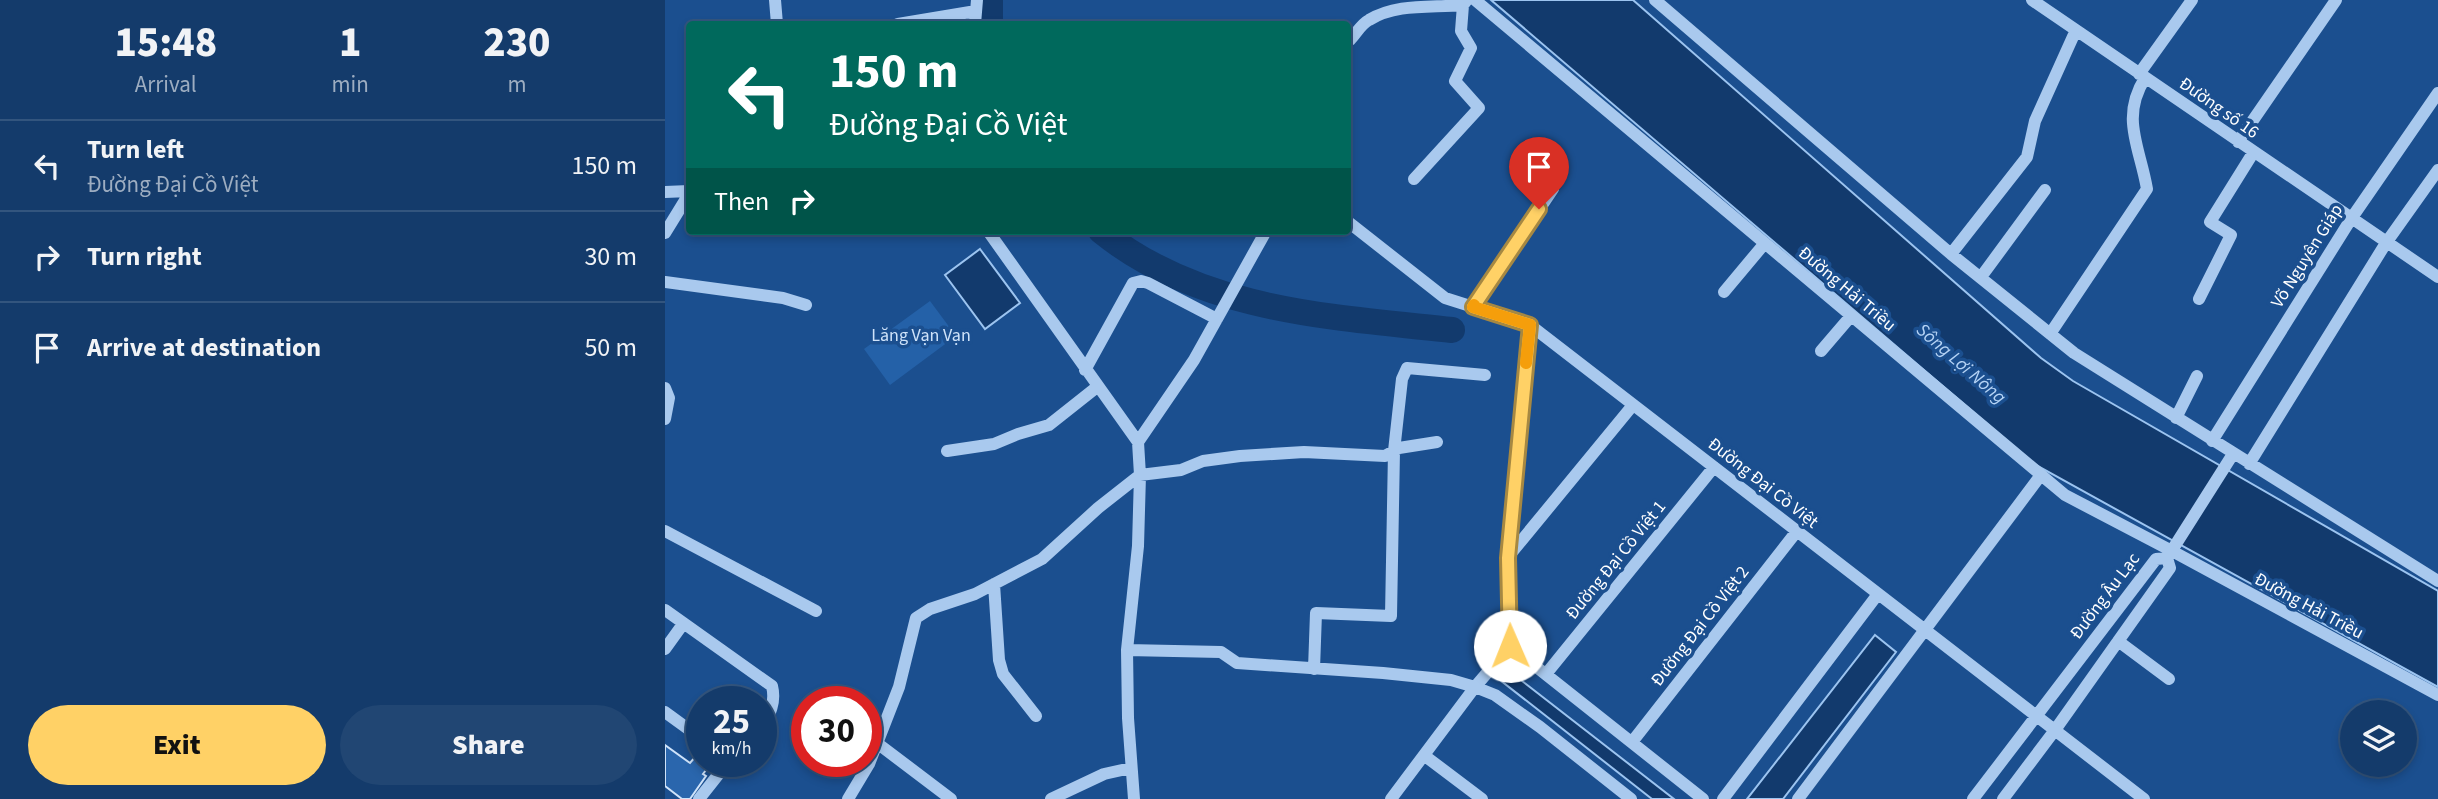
<!DOCTYPE html>
<meta charset="utf-8">
<style>
:root{--surface:#143b6b;--page:#214673;--text:#f1f3f6;--muted:#9dadc1;--line:#33557e;--accent:#ffd166}
body{margin:0;font-family:"Source Sans 3",sans-serif;background:var(--page);color:var(--text);height:100vh;display:flex;flex-direction:column;font-size:26px;white-space:nowrap}
*{box-sizing:border-box;margin:0}
p{font-size:23px;color:var(--muted)}
.icon{flex:none;width:38px;height:38px;fill:none;stroke:currentColor;stroke-width:2;stroke-linecap:round;stroke-linejoin:round}
.map{position:relative;flex:1;overflow:hidden}
.details{display:flex;flex-direction:column;background:var(--surface);width:665px}
.details>*{flex:none}
.guide{position:absolute;left:21px;top:21px;width:665px;height:214px;border-radius:7px;box-shadow:0 4px 10px #0003,0 0 0 2px var(--line);background:#00695c;color:#fff;overflow:hidden}
.controls{position:absolute;left:1675px;top:700px;display:grid;gap:14px}
.controls a{display:grid;place-items:center;width:77px;height:77px;border-radius:50%;background:var(--surface);box-shadow:0 4px 10px #0003,0 0 0 2px var(--line);font-size:35px}
.speed{position:absolute;left:21px;top:686px;display:flex;gap:14px;font-size:35px;font-weight:700;text-align:center}
.speed>*{display:grid;place-content:center;width:91px;height:91px;border-radius:50%;background:var(--surface);box-shadow:0 4px 10px #0003,0 0 0 2px var(--line);line-height:1}
.speed small{font-size:18px;font-weight:400}
.speed .limit{border:10px solid #d22;background:#fff;color:#111}
.pin{position:absolute;display:grid;place-items:center;width:60px;height:60px;color:#fff;margin:-72px -30px;border-radius:50% 50% 50% 0;rotate:-45deg;box-shadow:0 0 7px #0007}
.pin .icon{rotate:45deg}
.me{position:absolute;width:77px;margin:-38px;rotate:359deg;stroke-linejoin:round;filter:drop-shadow(0 0 5px #0008)}
.turn{display:flex;align-items:center;gap:24px;height:147px;padding:0 28px;font-size:32px}
.turn .icon{width:91px;height:91px;stroke-width:2.5}
.turn b{display:block;font-size:49px;line-height:60px}
.then{display:flex;align-items:center;height:66px;padding:0 28px;background:#0003;gap:14px;font-size:26px}
.eta{display:flex;justify-content:space-evenly;align-items:center;height:119px;text-align:center}
.eta b{font-size:42px;font-weight:800;line-height:49px}
.button{display:flex;gap:14px;margin-top:auto;padding:14px 28px}
.button a{flex:1;height:80px;border-radius:42px;background:var(--accent);color:#111;font-size:28px;font-weight:800;line-height:80px;text-align:center}
.button a+a{background:var(--page);color:var(--text)}
ul{padding:0;list-style:none}
li{display:flex;align-items:center;gap:21px;height:91px;padding:0 28px;border-top:2px solid var(--line)}
li div{flex:1}
li b{display:block;font-size:26px}
li em{font-style:normal}
main{display:flex;flex:1;min-height:0}
.map>svg:first-child{display:block}
.green{fill:#2461a8}
.water{fill:#123a6d;stroke:#9cc4f0;stroke-width:2}
.lines{fill:none;stroke-linecap:round;stroke-linejoin:round}
.river{stroke:#123a6d;stroke-width:26}
.building{fill:#2a66ad;stroke:#cfe3fa;stroke-width:2}
.minor{stroke:#a9c9ee;stroke-width:12}
.route-casing{stroke:#a68842;stroke-width:18}
.route{stroke:#ffd166;stroke-width:12}
.slow{stroke:#f59e0b;stroke-width:12}
.labels{text-anchor:middle;dominant-baseline:central;stroke-width:7;stroke-linejoin:round;paint-order:stroke}
.street-label{font-size:18px;fill:#fff;stroke:#1b4f8f}
.park-label{font-size:18px;fill:#cfe3fa;stroke:#1b4f8f}
.water-label{font-size:19px;font-style:italic;fill:#b5d3f5;stroke:#1b4f8f}
</style>
<main>
<section class="details">
<div class="eta">
<div><b>15:48</b><p>Arrival</p></div>
<div><b>1</b><p>min</p></div>
<div><b>230</b><p>m</p></div>
</div>
<ul>
<li><svg class="icon" aria-label="left" viewBox="0 0 24 24"><path d="M17 20v-9H6M10 6l-5 5 5 5"/></svg><div><b>Turn left</b><p>Đường Đại Cồ Việt</p></div><em>150 m</em></li>
<li><svg class="icon" aria-label="right" viewBox="0 0 24 24"><path d="M7 20v-9h11M14 6l5 5-5 5"/></svg><div><b>Turn right</b></div><em>30 m</em></li>
<li><svg class="icon" aria-label="arrive" viewBox="0 0 24 24"><path d="M6 21V4h12l-3 4 3 4H6"/></svg><div><b>Arrive at destination</b></div><em>50 m</em></li>
</ul>
<div class="button"><a>Exit</a><a>Share</a></div>
</section>
<div class="map">
<svg width="1773" height="799" viewBox="0 0 1773 799">
<rect width="100%" height="100%" fill="#1b4f8f"/>
<path class="green" d="M265,301L291,336L225,385L199,349Z"/>
<path class="water" d="M826,0H968L1376,358L1408,381L1773,591V687L1369,464Z
M315,249L355,303L320,329L280,275Z
M1210,635L1231,652L1118,799H1082Z
M843,670L1009,799H987L835,680Z"/>
<g class="lines">
<path class="river" d="M325,0V24
M436,231C535,311 666,317 787,330"/>
</g>
<path class="building" d="M0,745L25,763L37,749V761H48L38,774L41,776L25,799H17L0,786Z"/>
<g class="lines">
<path class="minor" d="M110,0L112,24
M810,0L1400,495L1507,551L1773,695
M990,0L1286,254L1409,353L1773,581
M1367,0L1773,277
M233,24L311,11
M310,24L312,0
M682,39L685,40C691,34 696,24 704,20C732,3 766,8 798,5L802,0
M1474,74L1527,0
M1573,142L1671,0
M749,179L814,108L790,81L806,48L796,31L798,5
M0,192L24,191
M682,221L780,298L865,325L1479,799
M323,231L473,442
M0,233L24,194
M1286,254L1362,157L1370,121L1411,30
M1316,277L1380,190
M0,282L118,298L141,305
M1059,292L1100,243
M1534,299L1566,235L1545,222L1588,153
M808,307L888,189
M865,325L843,557L845,646L1038,799
M1385,334L1482,189C1475,147 1455,118 1480,78
M1156,351L1186,316
M420,370L468,283L476,281L483,283L552,319
M0,388L4,398L0,419
M1511,418L1532,376
M1547,441L1686,219L1773,93
M282,451L329,444L353,434L384,425L432,387
M1584,464L1721,243L1773,170
M0,531L151,611
M1504,555L1568,454
M843,557L968,405
M329,584L334,660L338,674L371,716
M0,610L107,686C111,702 105,715 96,730
M1453,641L1504,679
M0,649L18,624
M462,650L556,652L572,663L718,673L786,680L810,687L830,695L875,727L966,799
M649,669L651,613L726,616L729,451L737,379L742,368L820,375
M881,674L1049,467
M0,712L37,739
M967,742L1132,531
M212,743L286,799
M760,756L817,799
M34,799L64,761
M183,799L204,764L234,687L251,618L265,609L310,594L377,559L433,508L475,475L473,442L529,360L601,231
M386,799L439,774L466,768
M469,799L463,718L462,650L473,546L475,475L516,470L538,461L575,456L639,452L720,456L734,448L772,442
M726,799L810,687L845,646
M1058,799L1213,594
M1133,799L1376,475
M1308,799L1491,559L1502,558
M1338,799L1390,730L1505,568L1502,558"/>
</g>
<g class="lines">
<g class="route-casing">
<path id="route" d="M845,646L843,558L865,325L808,307L874,209"/>
</g>
<use href="#route" class="route"/>
<path class="slow" d="M809,305L808,307L865,325L861,363"/>
</g>
<g class="labels">
<g class="street-label">
<text transform="translate(1554 108) rotate(35)">Đường số 16</text>
<text transform="translate(1642 256) rotate(-58)">Võ Nguyên Giáp</text>
<text transform="translate(1182 289) rotate(40)">Đường Hải Triều</text>
<text transform="translate(1098 483) rotate(38)">Đường Đại Cồ Việt</text>
<text transform="translate(951 560) rotate(-51)">Đường Đại Cồ Việt 1</text>
<text transform="translate(1440 596) rotate(-53)">Đường Âu Lạc</text>
<text transform="translate(1644 606) rotate(28)">Đường Hải Triều</text>
<text transform="translate(1035 626) rotate(-52)">Đường Đại Cồ Việt 2</text>
</g>
<g class="park-label">
<text x="256" y="335">Lăng Vạn Vạn</text>
</g>
<g class="water-label">
<text transform="translate(1296 364) rotate(41)">Sông Lợi Nông</text>
</g>
</g>
</svg>
<div class="controls">
<a><svg class="icon" aria-label="layers" viewBox="0 0 24 24"><path d="M12 4l9 5-9 5-9-5zM3 14l9 5 9-5"/></svg></a>
</div>
<div class="speed"><div>25<small>km/h</small></div><div class="limit">30</div></div>
<div class="pin" style="left:874px;top:209px;background:#d93025"><svg class="icon" aria-label="arrive" viewBox="0 0 24 24"><path d="M6 21V4h12l-3 4 3 4H6"/></svg></div>
<svg class="me" style="left:845px;top:646px" viewBox="-20 -20 40 40"><circle r="19" fill="#fff"/><path d="M0-13L10 11 0 6-10 11z" fill="#ffd166"/></svg>
<div class="guide">
<div class="turn"><svg class="icon" aria-label="left" viewBox="0 0 24 24"><path d="M17 20v-9H6M10 6l-5 5 5 5"/></svg><div><b>150 m</b>Đường Đại Cồ Việt</div></div>
<div class="then">Then<svg class="icon" aria-label="right" viewBox="0 0 24 24"><path d="M7 20v-9h11M14 6l5 5-5 5"/></svg></div>
</div>
</div>
</main>
